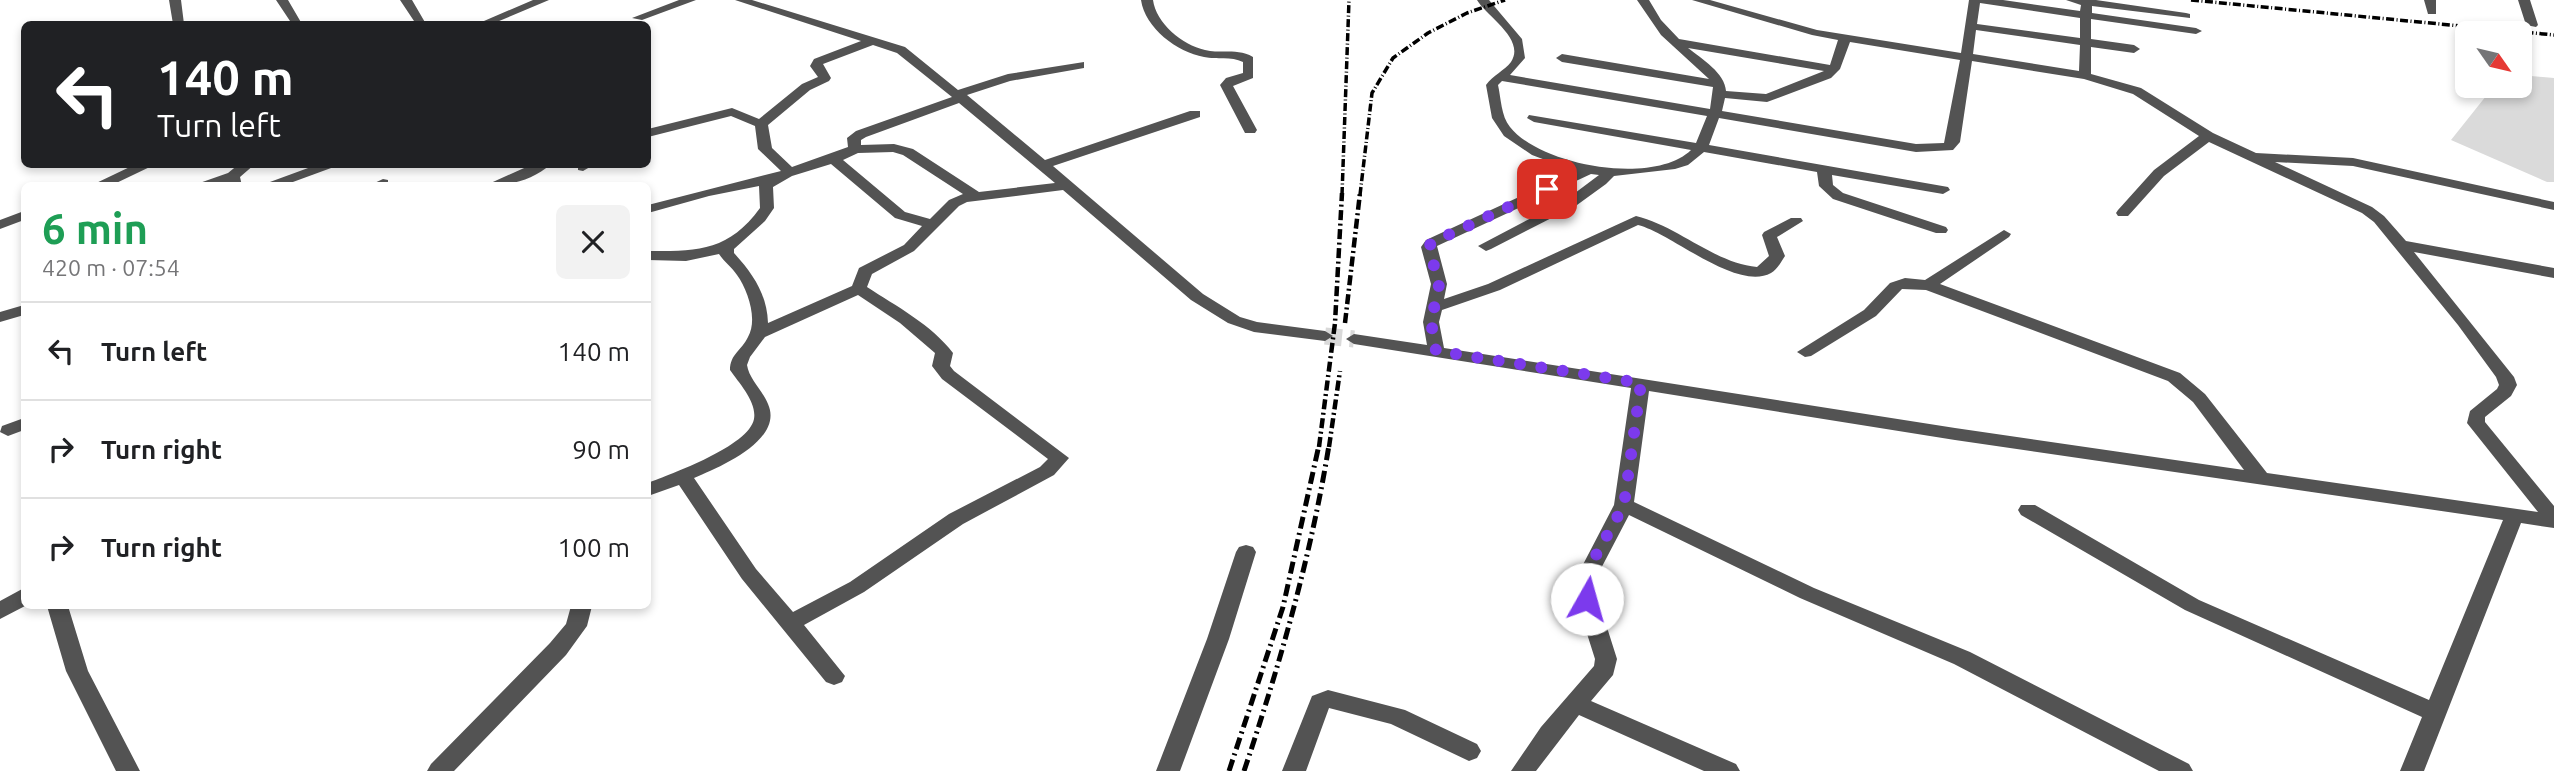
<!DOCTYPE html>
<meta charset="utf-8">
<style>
:root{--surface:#fff;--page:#f2f2f2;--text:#202124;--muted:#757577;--line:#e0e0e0}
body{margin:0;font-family:Ubuntu,sans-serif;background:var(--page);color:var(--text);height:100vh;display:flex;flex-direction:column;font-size:26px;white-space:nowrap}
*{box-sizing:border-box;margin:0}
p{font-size:23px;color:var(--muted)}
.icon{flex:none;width:38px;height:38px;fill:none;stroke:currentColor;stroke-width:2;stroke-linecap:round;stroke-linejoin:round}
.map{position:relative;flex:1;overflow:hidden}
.sheet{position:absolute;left:21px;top:182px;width:630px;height:427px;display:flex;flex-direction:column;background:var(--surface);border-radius:10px;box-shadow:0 4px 10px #0003}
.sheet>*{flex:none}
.guide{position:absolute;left:21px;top:21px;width:630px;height:147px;border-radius:10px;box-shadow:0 4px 10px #0003;background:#202124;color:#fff;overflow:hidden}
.needle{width:46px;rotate:124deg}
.buttons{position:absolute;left:2455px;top:21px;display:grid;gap:14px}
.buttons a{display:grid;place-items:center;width:77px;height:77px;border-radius:10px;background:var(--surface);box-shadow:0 4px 10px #0003;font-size:35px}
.pin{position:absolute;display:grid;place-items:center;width:60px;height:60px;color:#fff;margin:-30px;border-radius:14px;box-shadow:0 4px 10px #0006}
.me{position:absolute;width:77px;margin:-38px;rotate:7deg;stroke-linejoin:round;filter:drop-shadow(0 0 5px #0008)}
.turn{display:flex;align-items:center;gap:24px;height:147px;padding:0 21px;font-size:32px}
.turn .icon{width:91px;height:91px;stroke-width:2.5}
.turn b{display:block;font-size:49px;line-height:60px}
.round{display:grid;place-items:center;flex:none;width:74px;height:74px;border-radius:10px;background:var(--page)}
.summary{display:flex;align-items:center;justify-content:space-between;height:119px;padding:0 21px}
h1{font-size:42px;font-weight:700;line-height:52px;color:#1e9e55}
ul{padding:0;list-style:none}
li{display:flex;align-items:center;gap:21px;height:98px;padding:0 21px;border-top:2px solid var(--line)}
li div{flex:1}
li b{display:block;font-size:26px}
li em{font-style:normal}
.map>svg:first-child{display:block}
.green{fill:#dadada}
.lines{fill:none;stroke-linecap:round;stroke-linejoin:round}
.minor-tunnel{stroke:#d9d9d9;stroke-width:17;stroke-dasharray:17 8;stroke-linecap:butt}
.minor{fill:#535353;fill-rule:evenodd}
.rail-far2{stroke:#000;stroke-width:3.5;stroke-dasharray:8 2.5 1 2.5;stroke-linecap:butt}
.rail-far1{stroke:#000;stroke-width:4.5;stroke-dasharray:10 3.5 2 3.5;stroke-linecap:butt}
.rail{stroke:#000;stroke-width:5;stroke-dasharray:12 4.5 2 4.5;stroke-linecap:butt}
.route{stroke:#7c3aed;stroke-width:12;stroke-dasharray:0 21.6}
</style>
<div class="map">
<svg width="2554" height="771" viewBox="0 0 2554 771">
<rect width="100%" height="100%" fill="#fff"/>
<path class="green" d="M2520,75L2554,78V182H2547L2451,140L2494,86H2520Z"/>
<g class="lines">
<path class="minor-tunnel" d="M1325,336L1354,339"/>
<path class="minor" d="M169,0H181L184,24H173Z
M276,0H288L302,24H292Z
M400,0H412L426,24H416Z
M533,0H549L492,24H477Z
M679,0H696L642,20L632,18Z
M735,0H752L905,47L958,90L1008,74L1084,62V68L1010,81L967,95L1045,160L1190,111H1200V117L1053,166L1203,294L1240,317L1257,322L1325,331L1333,336L1325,341L1254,332L1228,323L1191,300L1063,190L967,202L959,206L914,251L872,274L867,287C896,306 932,325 953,353L950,366L954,371L1069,458L1054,475L963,524L864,592L804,625L845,676L842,682L834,685L826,682L742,579L679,485L648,496V483C671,474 749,446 754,419C757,402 739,383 730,370C730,354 742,350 748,337C758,320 748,290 737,275C732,267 724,262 719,254L686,261L648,260V251C697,251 728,252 760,208L759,186L709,196L648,213V205L781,171L758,149L755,126L731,116L648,137V129L732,108L759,119L802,84L818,77L810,66L814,59L861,41ZM873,45L897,53L952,97L856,131L847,138L848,147L792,167L772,148L768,125L810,90L829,81L831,78L823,64ZM959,103L1055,183L979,192L913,149L894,144L861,145V140L866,137ZM893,152L903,155L963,194L949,200L930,219L905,212L843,160L858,153ZM831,164L895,218L922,226L904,245L859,268L852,286L768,323C767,294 753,274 734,253V249L765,221L774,208L773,187L792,176ZM858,295L900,323L935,353L932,366L942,379L1048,459L1040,467L949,514L850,582L793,612L756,569L694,478C720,467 784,440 768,404C763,391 749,379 747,365L750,357L765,337Z
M1141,0H1153C1156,23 1182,45 1205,50C1222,54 1237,48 1253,57V78L1233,86L1257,130L1255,133H1245L1220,85L1226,78L1243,73V62C1231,56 1217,60 1204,57C1177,52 1145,28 1141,0Z
M1477,0H1489L1522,39L1525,58L1510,75L1710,109L1713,87L1562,62L1556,58L1562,54L1709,79L1661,35L1637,0H1649L1661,20L1679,39L1830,65L1838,40L1812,35L1692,0H1710L1817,30L1961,53L1969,0H2003L2080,11L2081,5L2066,0H2096L2186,13L2190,14V18L2092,6V13L2196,28L2202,31L2196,34L2091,19V39L2134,45L2140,49L2134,53L2091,47V74L2141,88L2213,133L2256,153L2353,158L2554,202V210L2353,166L2275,162L2372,207L2384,216L2406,241L2554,268V278L2414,252L2514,377L2517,385L2511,396L2485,417V422L2554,506V528L2521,523L2424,771H2400L2422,717L2185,610L2021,515L2018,510L2021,505H2035L2199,600L2429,700L2503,520L1955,440L1649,391L1634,502L1814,588L1970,652L2189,764L2193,771H2159L1954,664L1800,598L1629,515L1596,578L1598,599L1617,659L1613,675L1591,701L1736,764L1740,771H1704L1579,715L1536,771H1511L1541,727L1594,666L1595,659L1576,599V578L1614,505L1631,388L1354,344L1346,339L1354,334L1427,345L1423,322L1431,284L1421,247L1426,240L1575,171L1532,155L1504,136L1492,118L1486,85C1493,75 1504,71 1511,62C1526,39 1486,16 1477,0ZM1980,3L2080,18V38L1977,24ZM1976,30L2080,45L2079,71L1973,54ZM1850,42L1960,60L1944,143L1916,144L1722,111L1725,98L1767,102L1831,78L1840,69ZM1688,48L1824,71L1766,94L1726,91C1725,73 1702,59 1688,48ZM1972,61L2084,79L2133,94L2199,136L2154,170L2118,210L2116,213L2118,216H2128L2164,176L2209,142L2362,213L2374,222L2458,325L2496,377L2499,385L2497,389L2470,411L2467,423L2538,512L2267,473L2205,394L2180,373L1940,284L2009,237L2011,234L2004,230L1925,280L1905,278L1890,283L1864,310L1797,352L1805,357L1811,356L1876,316L1902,289L1926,290L2168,381L2193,402L2244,470L1955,428L1444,348L1439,322L1442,310L1500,290L1638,225C1671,233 1737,292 1771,273C1777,270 1781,262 1785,256L1777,237L1803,221L1801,218H1791L1764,232L1762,235L1769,256L1757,267C1714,263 1678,226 1636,216L1488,284L1444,299L1447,284L1437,246L1591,174L1599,175L1567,199L1478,246L1486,251L1491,249L1577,205L1606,184L1614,176L1675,169L1688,165L1704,152L1817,172L1819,186L1833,199L1936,233H1946L1948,230L1946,227L1843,193L1833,185L1832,175L1943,194L1950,190L1948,187L1709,145L1719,118L1916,152L1953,150L1960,142ZM1502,81L1707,116L1696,143L1529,115L1527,118L1534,122L1691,150C1654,186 1541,166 1510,127C1501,116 1501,98 1498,85Z
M2424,0H2436V14H2428Z
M2518,0H2530L2538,25L2536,27L2526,25Z
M136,164H156L110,186H90Z
M239,164H255L240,177L242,186H228L227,182L215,186H191L228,173Z
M319,164H342L282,186H259Z
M533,164H551C532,181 508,186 484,186Z
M578,164H595L583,171L578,170Z
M383,179L388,180V186H368Z
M24,211V220L0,229V220Z
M24,305V315L0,322V312Z
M24,418V430L8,436L0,432L2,426Z
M1246,545L1253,547L1256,552L1229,639L1180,771H1156L1207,639L1236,552L1239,547Z
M24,588L25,606L0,619V601Z
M47,606H68L88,671L140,771H116L66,671Z
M571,606H592L587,626L566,655L454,771H427L431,764L550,643L566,624Z
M1328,690L1405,710L1477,744L1481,751L1477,758L1469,761L1391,724L1329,708L1306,771H1282L1312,696Z"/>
<path class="rail-far2" d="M2191,0L2554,35
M1342,195L1349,0
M1360,195L1372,93L1393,58L1428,33L1467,13L1505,0"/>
<path class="rail-far1" d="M1345,323L1360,193
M1319,447L1335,323L1342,193
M1329,447L1340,371"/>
<path class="rail" d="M1229,771L1283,607L1319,445
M1244,771C1280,664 1311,556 1329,445"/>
</g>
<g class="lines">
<path class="route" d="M1547,189L1431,243L1429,247L1439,285L1431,322L1436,351L1641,383L1624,505L1591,564L1586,578L1587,599"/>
</g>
</svg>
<div class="buttons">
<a><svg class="needle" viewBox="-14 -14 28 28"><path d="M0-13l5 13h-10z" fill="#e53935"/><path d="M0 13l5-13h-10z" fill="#757577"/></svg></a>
</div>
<div class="pin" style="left:1547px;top:189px;background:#d93025"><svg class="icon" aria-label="arrive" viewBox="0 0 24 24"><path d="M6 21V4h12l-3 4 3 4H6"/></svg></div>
<svg class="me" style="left:1587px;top:599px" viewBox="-20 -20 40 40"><circle r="19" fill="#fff"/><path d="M0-13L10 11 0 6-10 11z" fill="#7c3aed"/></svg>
<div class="guide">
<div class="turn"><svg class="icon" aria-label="left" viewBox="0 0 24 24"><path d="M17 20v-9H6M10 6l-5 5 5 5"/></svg><div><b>140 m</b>Turn left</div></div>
</div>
<section class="sheet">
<div class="summary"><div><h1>6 min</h1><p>420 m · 07:54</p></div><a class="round"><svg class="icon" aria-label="close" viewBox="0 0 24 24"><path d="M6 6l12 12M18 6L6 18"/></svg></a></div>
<ul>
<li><svg class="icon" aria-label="left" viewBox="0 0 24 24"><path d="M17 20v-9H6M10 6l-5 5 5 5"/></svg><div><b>Turn left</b></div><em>140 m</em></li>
<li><svg class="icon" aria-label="right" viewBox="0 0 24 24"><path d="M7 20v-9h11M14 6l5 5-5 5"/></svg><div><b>Turn right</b></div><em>90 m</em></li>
<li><svg class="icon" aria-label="right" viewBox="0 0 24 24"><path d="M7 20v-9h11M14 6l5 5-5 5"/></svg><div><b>Turn right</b></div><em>100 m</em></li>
</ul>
</section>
</div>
